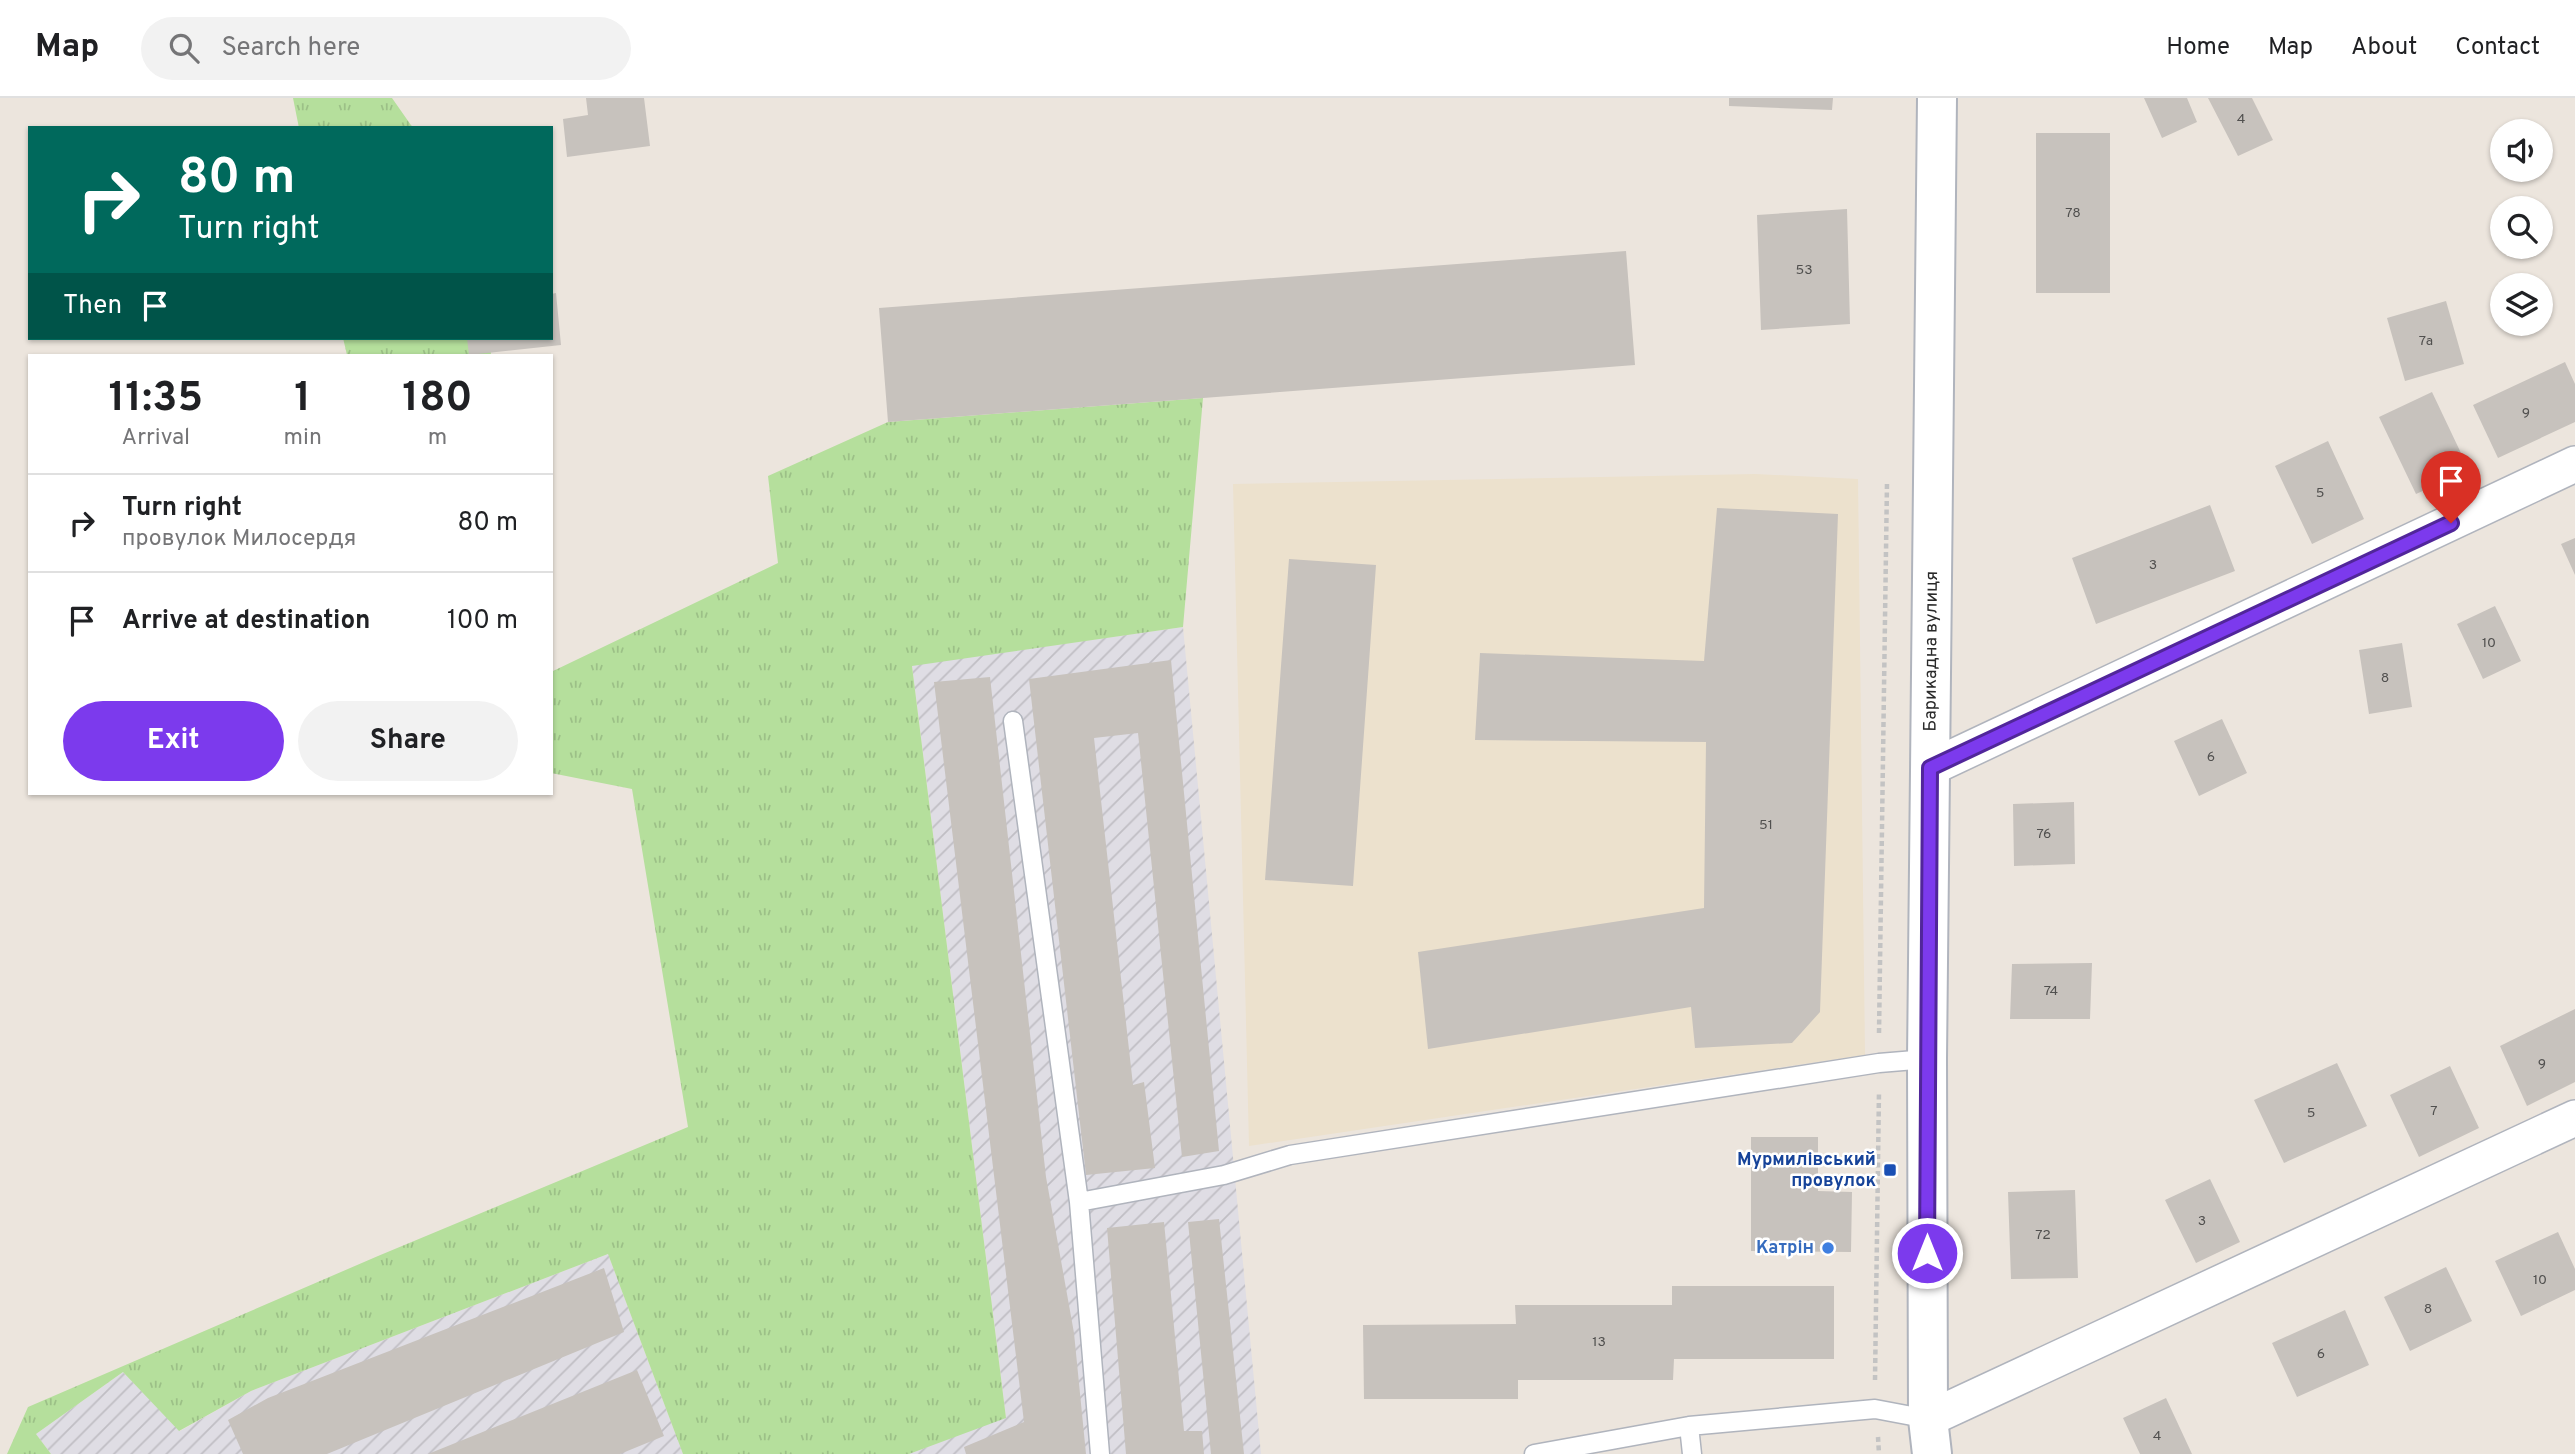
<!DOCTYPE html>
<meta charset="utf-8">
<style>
:root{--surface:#fff;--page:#f2f2f2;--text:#202124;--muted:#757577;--line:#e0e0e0;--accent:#7c3aed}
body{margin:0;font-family:Overpass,sans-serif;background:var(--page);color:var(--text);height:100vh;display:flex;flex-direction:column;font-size:26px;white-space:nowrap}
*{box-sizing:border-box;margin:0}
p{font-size:23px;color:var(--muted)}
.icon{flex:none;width:38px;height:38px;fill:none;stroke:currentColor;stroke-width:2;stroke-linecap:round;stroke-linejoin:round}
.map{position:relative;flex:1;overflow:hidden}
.side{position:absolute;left:28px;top:256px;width:525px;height:441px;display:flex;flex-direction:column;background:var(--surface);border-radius:0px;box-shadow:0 2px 5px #0004}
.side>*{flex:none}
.banner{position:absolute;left:28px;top:28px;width:525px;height:214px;border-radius:0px;box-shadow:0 2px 5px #0004;background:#00695c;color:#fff;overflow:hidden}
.controls{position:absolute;left:2490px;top:21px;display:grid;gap:14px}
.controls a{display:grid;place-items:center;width:63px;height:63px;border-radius:50%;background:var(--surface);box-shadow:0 2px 5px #0004;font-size:35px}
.pin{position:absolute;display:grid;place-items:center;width:60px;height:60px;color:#fff;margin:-72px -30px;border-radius:50% 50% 50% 0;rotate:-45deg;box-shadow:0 0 7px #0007}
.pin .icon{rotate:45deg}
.me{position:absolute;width:77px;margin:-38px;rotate:0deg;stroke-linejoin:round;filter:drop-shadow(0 0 5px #0008)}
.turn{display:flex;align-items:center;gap:24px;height:147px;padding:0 35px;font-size:32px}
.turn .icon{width:91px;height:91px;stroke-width:2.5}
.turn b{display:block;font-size:49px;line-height:60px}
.then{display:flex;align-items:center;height:66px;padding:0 35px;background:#0003;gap:14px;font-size:26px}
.eta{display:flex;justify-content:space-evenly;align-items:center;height:119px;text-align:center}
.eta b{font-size:42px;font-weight:700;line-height:49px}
.action{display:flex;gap:14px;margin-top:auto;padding:14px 35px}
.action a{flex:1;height:80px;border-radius:42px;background:var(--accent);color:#fff;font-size:28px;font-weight:700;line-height:80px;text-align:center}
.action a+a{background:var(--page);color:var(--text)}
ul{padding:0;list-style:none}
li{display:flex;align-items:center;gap:21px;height:98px;padding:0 35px;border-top:2px solid var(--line)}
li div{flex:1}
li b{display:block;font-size:26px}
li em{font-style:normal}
header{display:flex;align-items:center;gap:42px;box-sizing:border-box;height:98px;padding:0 35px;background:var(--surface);border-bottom:2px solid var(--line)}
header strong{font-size:33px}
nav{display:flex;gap:38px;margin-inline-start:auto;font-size:24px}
.search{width:490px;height:63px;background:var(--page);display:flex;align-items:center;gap:18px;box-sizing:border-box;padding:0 24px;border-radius:38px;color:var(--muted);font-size:26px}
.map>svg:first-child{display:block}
.industrial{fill:url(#industrial-furrows)}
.education{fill:#ece1cd}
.grass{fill:url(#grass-tufts)}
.building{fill:#c7c2bd}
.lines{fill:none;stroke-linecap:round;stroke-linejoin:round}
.service-casing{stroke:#b0b4bd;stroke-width:21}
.minor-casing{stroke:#b0b4bd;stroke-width:38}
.tertiary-casing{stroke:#b0b4bd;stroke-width:42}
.path{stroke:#c3c3c3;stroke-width:4.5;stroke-dasharray:5 3.5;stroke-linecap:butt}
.service{stroke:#fff;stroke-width:18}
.minor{stroke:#fff;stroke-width:35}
.tertiary{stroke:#fff;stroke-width:38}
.route-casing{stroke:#51269a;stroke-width:18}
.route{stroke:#7c3aed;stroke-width:12}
.transit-dot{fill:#1a4fb4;stroke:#fff;stroke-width:2.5}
.shop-dot{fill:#3f7fe0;stroke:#fff;stroke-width:2.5}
.labels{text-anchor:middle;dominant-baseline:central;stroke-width:5;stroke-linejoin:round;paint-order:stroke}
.number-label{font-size:14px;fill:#51504f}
.street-label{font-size:18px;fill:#2a2a2a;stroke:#fff}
.transit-label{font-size:18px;font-weight:bold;fill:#164399;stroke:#fff;text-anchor:end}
.shop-label{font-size:18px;font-weight:bold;fill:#366cbe;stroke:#fff;text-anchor:end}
</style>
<header>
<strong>Map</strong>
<div class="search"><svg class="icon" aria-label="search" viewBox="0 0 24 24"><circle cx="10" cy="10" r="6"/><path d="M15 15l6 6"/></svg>Search here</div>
<nav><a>Home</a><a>Map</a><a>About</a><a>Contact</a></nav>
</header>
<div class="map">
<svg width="2575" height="1356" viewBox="0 0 2575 1356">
<defs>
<pattern id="industrial-furrows" width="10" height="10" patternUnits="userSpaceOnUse" patternTransform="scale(1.75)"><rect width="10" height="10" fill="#dfdde4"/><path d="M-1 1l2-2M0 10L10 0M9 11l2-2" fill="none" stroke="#c0bec4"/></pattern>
<pattern id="grass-tufts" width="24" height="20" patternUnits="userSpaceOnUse" patternTransform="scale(1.75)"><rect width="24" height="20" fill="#b5df9c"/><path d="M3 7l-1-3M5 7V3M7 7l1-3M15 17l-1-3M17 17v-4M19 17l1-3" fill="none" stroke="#9cc087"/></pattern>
</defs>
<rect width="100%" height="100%" fill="#ece5dd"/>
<path class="industrial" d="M1183,529L1261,1356H909L1006,1319L912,567Z
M608,1156L683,1356H51L36,1336L123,1274L180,1333L251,1293Z"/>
<path class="education" d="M1755,376L1858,381L1865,957L1249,1048L1233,386Z"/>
<path class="grass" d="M293,0H392L413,30H299Z
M343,240H490L491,257H347Z
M1203,300L1183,529L912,568L1006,1320L909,1356H683L608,1156L251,1293L179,1333L123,1274L36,1336L51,1356H7L28,1309L378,1158L688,1029L632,691L551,675V574L778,465L768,378L888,324Z"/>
<path class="building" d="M586,0H644L650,48L567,59L563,21L588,17Z
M1729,0H1833L1832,12L1729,8Z
M2144,0H2187L2197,24L2162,40Z
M2208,0H2252L2273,42L2238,58Z
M2036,35H2110V195H2036Z
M1847,111L1850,226L1761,232L1757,117Z
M1626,153L1635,267L888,324L879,210Z
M556,195L561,247L469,257L467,240H551V196Z
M2446,203L2464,266L2405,283L2387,220Z
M2565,264L2575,286V324L2498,360L2473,307Z
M2432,294L2469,372L2416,396L2379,319Z
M2328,343L2364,421L2312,446L2275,368Z
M2210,407L2235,473L2096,526L2072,460Z
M1717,410L1838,416L1820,914L1792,945L1695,950L1691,909L1428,951L1418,854L1704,810L1706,644L1475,642L1480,555L1704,563Z
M2575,440V477L2561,446Z
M1289,461L1376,467L1353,788L1265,782Z
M2495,508L2521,563L2483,581L2457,526Z
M2402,545L2412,609L2369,616L2359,552Z
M1171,562L1219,1053L1182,1059L1138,635L1094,640L1133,987L1144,984L1155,1070L1086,1077L1029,581Z
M990,579L1046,1079L1074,1235L1086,1356H966L964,1349L1024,1324L934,584Z
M2222,621L2247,675L2199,698L2174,643Z
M2074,704L2075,766L2014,768L2013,706Z
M2092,865L2090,921H2010L2012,866Z
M2575,911V984L2527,1008L2500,948Z
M2337,965L2367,1028L2284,1065L2254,1002Z
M2450,968L2479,1030L2419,1059L2390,997Z
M1751,1039H1818V1093L1852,1094L1851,1154L1751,1153Z
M2210,1081L2240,1144L2196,1165L2165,1102Z
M2075,1092L2078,1180L2011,1181L2008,1094Z
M1219,1121L1244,1356H1211L1188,1124Z
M1164,1124L1184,1333H1202L1204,1356H1126L1107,1130Z
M2558,1134L2575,1171V1192L2521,1218L2495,1163Z
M2446,1169L2472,1223L2410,1253L2384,1199Z
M604,1170L624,1234L327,1356H243L228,1322L268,1300Z
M1672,1188H1834V1261H1674L1673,1282H1518V1301H1364L1363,1227L1516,1226L1515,1207H1672Z
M2345,1212L2369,1267L2297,1299L2272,1245Z
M637,1272L664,1338L620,1356H428Z
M2166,1300L2192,1356H2140L2123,1320Z"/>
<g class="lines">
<g class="service-casing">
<path id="service" d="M1013,623L1079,1104L1100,1356
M1079,1104L1224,1077L1290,1057L1879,965L1927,961
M1689,1328L1692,1356
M1534,1356L1689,1328L1875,1311L1928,1321"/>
</g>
<g class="minor-casing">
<path id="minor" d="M1930,670L2575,366
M1928,1321L2575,1020"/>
</g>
<g class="tertiary-casing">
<g id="tertiary">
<path id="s1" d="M1932,1356L1928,1321L1927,961L1937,0"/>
</g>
</g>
<path class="path" d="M1879,935L1887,384
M1875,1282L1879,993
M1878,1339L1879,1356"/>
<use href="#service" class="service"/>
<use href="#minor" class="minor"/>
<use href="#tertiary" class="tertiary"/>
</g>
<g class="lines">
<g class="route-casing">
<path id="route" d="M1927,1155L1930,670L2451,425"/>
</g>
<use href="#route" class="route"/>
</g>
<rect class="transit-dot" x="1883" y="1065" width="14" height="14" rx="3.5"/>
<circle class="shop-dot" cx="1828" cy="1150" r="7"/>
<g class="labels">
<g class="number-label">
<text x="2241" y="21">4</text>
<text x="2073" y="115">78</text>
<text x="1804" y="172">53</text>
<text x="2426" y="243">7а</text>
<text x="2526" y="315">9</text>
<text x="2320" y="395">5</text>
<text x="2153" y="467">3</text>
<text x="2489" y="545">10</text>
<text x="2385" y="580">8</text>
<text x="2211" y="659">6</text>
<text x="1766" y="727">51</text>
<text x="2044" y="736">76</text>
<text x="2051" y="893">74</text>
<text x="2542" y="966">9</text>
<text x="2434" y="1013">7</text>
<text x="2311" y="1015">5</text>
<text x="2202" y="1123">3</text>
<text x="2043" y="1137">72</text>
<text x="2540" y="1182">10</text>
<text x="2428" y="1211">8</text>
<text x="1599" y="1244">13</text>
<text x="2321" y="1256">6</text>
<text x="2157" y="1338">4</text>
</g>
<g class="street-label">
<text stroke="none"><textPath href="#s1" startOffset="803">Барикадна вулиця</textPath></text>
</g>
<g class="transit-label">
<text x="1876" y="1062">Мурмилівський<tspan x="1876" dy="21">провулок</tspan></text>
</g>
<g class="shop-label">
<text x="1814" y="1150">Катрін</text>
</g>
</g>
</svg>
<div class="controls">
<a><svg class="icon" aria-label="sound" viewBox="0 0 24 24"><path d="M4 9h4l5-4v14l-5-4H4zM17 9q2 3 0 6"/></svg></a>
<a><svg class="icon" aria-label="search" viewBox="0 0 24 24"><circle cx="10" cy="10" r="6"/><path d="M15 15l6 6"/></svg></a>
<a><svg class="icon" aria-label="layers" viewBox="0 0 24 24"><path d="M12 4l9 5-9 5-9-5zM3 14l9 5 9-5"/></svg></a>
</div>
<div class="pin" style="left:2451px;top:425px;background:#d93025"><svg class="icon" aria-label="arrive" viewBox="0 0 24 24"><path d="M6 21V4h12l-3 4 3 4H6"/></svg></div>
<svg class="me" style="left:1927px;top:1155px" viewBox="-20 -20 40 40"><circle r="17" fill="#7c3aed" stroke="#fff" stroke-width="3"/><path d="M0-11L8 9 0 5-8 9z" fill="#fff"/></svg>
<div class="banner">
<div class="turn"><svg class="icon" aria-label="right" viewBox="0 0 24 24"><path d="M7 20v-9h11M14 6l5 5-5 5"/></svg><div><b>80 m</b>Turn right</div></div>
<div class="then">Then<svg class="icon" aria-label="arrive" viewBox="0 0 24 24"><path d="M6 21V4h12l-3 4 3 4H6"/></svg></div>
</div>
<section class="side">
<div class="eta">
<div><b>11:35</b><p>Arrival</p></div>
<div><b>1</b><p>min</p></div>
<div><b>180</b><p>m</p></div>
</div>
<ul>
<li><svg class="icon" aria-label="right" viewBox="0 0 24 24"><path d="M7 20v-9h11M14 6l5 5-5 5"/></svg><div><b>Turn right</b><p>провулок Милосердя</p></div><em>80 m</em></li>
<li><svg class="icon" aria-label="arrive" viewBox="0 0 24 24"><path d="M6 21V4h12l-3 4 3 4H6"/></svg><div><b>Arrive at destination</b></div><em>100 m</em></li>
</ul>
<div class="action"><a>Exit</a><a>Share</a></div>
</section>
</div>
